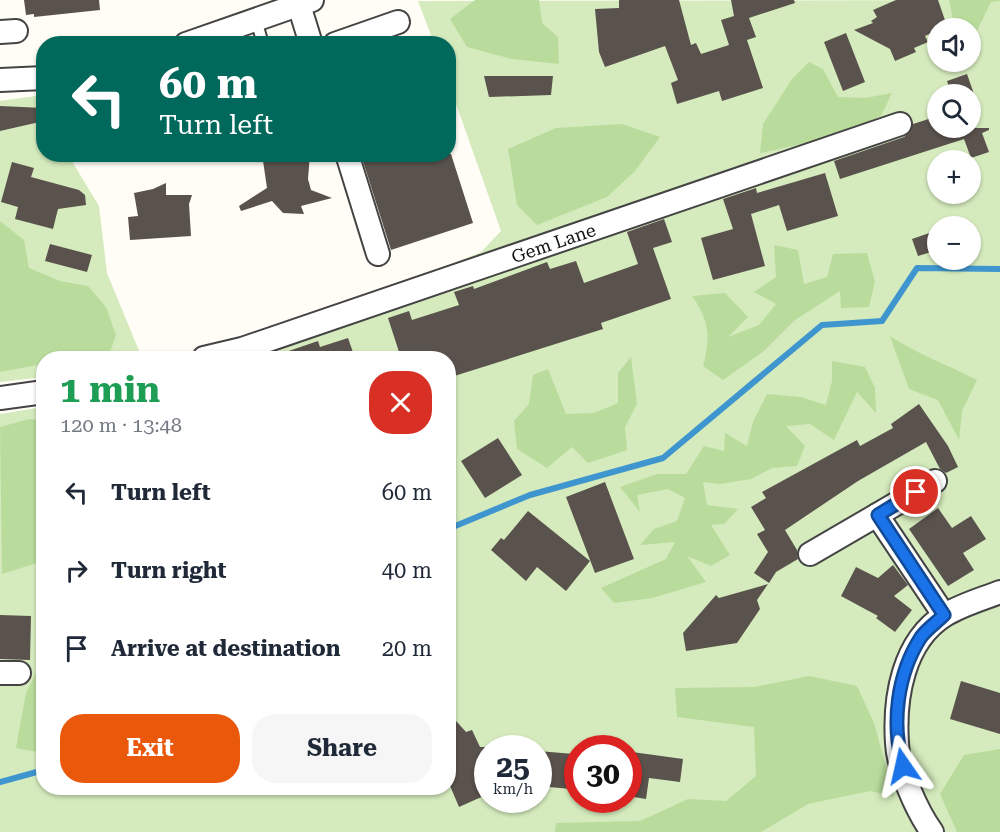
<!DOCTYPE html>
<meta charset="utf-8">
<style>
:root{--surface:#fff;--page:#f6f6f7;--text:#1f2937;--muted:#747a83;--accent:#ea580c}
body{margin:0;font-family:"Roboto Serif",serif;background:var(--page);color:var(--text);height:100vh;display:flex;flex-direction:column;font-size:22px;white-space:nowrap}
*{box-sizing:border-box;margin:0}
p{font-size:20px;color:var(--muted)}
.icon{flex:none;width:33px;height:33px;fill:none;stroke:currentColor;stroke-width:2;stroke-linecap:round;stroke-linejoin:round}
.map{position:relative;flex:1;overflow:hidden}
.details{position:absolute;left:36px;top:351px;width:420px;height:444px;display:flex;flex-direction:column;background:var(--surface);border-radius:24px;box-shadow:0 2px 4px #0004}
.details>*{flex:none}
.hud{position:absolute;left:36px;top:36px;width:420px;height:126px;border-radius:24px;box-shadow:0 2px 4px #0004;background:#00695c;color:#fff;overflow:hidden}
.buttons{position:absolute;left:927px;top:18px;display:grid;gap:12px}
.buttons a{display:grid;place-items:center;width:54px;height:54px;border-radius:50%;background:var(--surface);box-shadow:0 2px 4px #0004;font-size:30px}
.speed{position:absolute;left:474px;top:735px;display:flex;gap:12px;font-size:30px;font-weight:700;text-align:center}
.speed>*{display:grid;place-content:center;width:78px;height:78px;border-radius:50%;background:var(--surface);box-shadow:0 2px 4px #0004;line-height:1}
.speed small{font-size:15px;font-weight:400}
.speed .limit{border:9px solid #d22;background:#fff;color:#111}
.pin{position:absolute;display:grid;place-items:center;width:51px;height:51px;color:#fff;margin:-26px;border:3px solid #fff;border-radius:50%;box-shadow:0 2px 6px #0007}
.me{position:absolute;width:66px;margin:-33px;rotate:349deg;stroke-linejoin:round;filter:drop-shadow(0 0 4px #0008)}
.turn{display:flex;align-items:center;gap:21px;height:126px;padding:0 24px;font-size:27px}
.turn .icon{width:78px;height:78px;stroke-width:2.5}
.turn b{display:block;font-size:42px;line-height:51px}
.round{display:grid;place-items:center;flex:none;width:63px;height:63px;border-radius:24px;background:var(--page)}
.head{display:flex;align-items:center;justify-content:space-between;height:102px;padding:0 24px}
h1{font-size:36px;font-weight:700;line-height:45px;color:#1e9e55}
.primary-button{display:flex;gap:12px;margin-top:auto;padding:12px 24px}
.primary-button a{flex:1;height:69px;border-radius:24px;background:var(--accent);color:#fff;font-size:24px;font-weight:700;line-height:69px;text-align:center}
.primary-button a+a{background:var(--page);color:var(--text)}
ul{padding:0;list-style:none}
li{display:flex;align-items:center;gap:18px;height:78px;padding:0 24px}
li div{flex:1}
li b{display:block;font-size:22px}
li em{font-style:normal}
.map>svg:first-child{display:block}
.green{fill:#d5ebbd;fill-rule:evenodd}
.forest{fill:#b9dc9c}
.lines{fill:none;stroke-linecap:round;stroke-linejoin:round}
.stream{stroke:#3f96cf;stroke-width:6}
.building{fill:#5a524d}
.service-casing{stroke:#444;stroke-width:14}
.minor-casing{stroke:#444;stroke-width:26}
.service{stroke:#fff;stroke-width:10}
.minor{stroke:#fff;stroke-width:22}
.route-casing{stroke:#114b97;stroke-width:15}
.route{stroke:#1a73e8;stroke-width:10}
.labels{text-anchor:middle;dominant-baseline:central;stroke-width:6;stroke-linejoin:round;paint-order:stroke}
.street-label{font-size:18px;fill:#111;stroke:#fff}
</style>
<div class="map">
<svg width="1000" height="832" viewBox="0 0 1000 832">
<rect width="100%" height="100%" fill="#fffdf5"/>
<path class="green" d="M1000,0V832H0V414L43,407L44,788H448V358H221L481,252L501,231L449,84L448,44L434,43L418,1ZM938,28H970V62H938ZM938,94H970V128H938ZM938,160H970V194H938ZM938,226H970V260H938ZM488,748H538V800H488ZM578,748H628V800H578Z
M43,95L44,154L71,155L73,163L99,206L107,273L142,358H44L43,377L0,382V101Z"/>
<path class="forest" d="M475,0H539L542,23L558,37L559,64L512,59L467,47L450,19Z
M949,0H1000V1L991,2L971,43L970,28H955Z
M809,62L823,69L838,97L865,98L892,93L881,116C841,134 803,145 760,153L763,124L792,79Z
M622,124L660,137L635,171L607,197L537,225L517,205L508,149L556,128Z
M0,221L24,240L29,268L60,281L88,286L106,307L116,335L108,358L75,351L58,358H44L43,364L0,372Z
M774,245L798,250L804,284L827,277L833,254L867,253L875,282L869,307L841,308L840,291L795,320L764,351L723,380L703,366C711,337 709,320 692,296L725,293L748,317L728,337L759,325L776,304L754,292L776,277Z
M890,336C917,354 948,365 977,380L962,411L959,440L938,400L909,389Z
M631,357L637,404L625,427L627,450L588,463L572,447L547,468L517,449L514,421L529,404L533,375L548,369L566,414L594,413L618,403V373Z
M832,361L865,367L875,388L876,413L857,392L834,440L810,424L786,426L805,446L797,466L772,468L751,479L720,484L703,482L707,505L738,509L724,524L711,525L730,555L711,566L687,556L706,582L652,598L614,603L601,588L666,559L675,542L640,545L654,529L677,521L685,498L668,489L637,495L640,512L620,487L657,474H686L704,446L724,451L725,433L747,446L753,422L767,394L801,397L826,405L832,381Z
M29,419L43,420V561L2,574L0,427Z
M43,658L44,753H43L16,748L26,693Z
M809,676L857,686L874,723L894,796L870,791L808,804L761,832H555L556,823L640,821L688,799L726,801L756,776L754,727L677,717L675,688L754,687Z
M1000,749V832H957L940,794L964,755Z"/>
<g class="lines">
<path class="stream" d="M448,529L530,495L663,458L822,325L882,321L917,268L1000,269
M0,782L44,770"/>
</g>
<path class="building" d="M24,0H99L100,10L34,17V14L26,15Z
M619,0H679L691,45L696,43L701,54L729,45L721,20L734,16L731,0H794L795,3L749,18L756,37L747,40L763,88L722,101L719,91L677,104L671,83L678,80L665,46L605,67L599,52L595,9L619,8Z
M896,0H938L947,26L925,36L928,42L914,48L916,52L895,61L890,49L854,30L873,23L871,21L877,17L873,10Z
M846,33L865,82L843,91L824,42Z
M967,74L974,94H951L947,81Z
M484,76H553L551,95L489,97Z
M0,106L44,108V121L0,131Z
M938,116V128H989V130L982,133L989,152L971,158L964,139L840,179L834,161L904,137L910,132L913,124Z
M262,154H310L308,179L311,190L332,198L301,206L304,214L283,213L272,201L241,211L239,206L267,188Z
M374,154H451L473,223L391,250L362,158Z
M12,162L34,168L31,177L79,190L85,195L86,205L58,209L53,229L15,219L18,207L1,202Z
M825,173L838,216L787,231L779,205L751,214L765,266L713,280L701,238L733,229L723,199L756,188L757,193Z
M166,183V195H192L189,204L191,236L130,240L128,217L138,216L134,193L153,189Z
M664,219L672,242L653,248L671,299L601,323L603,329L448,378V358H401L388,318L409,311L412,320L459,305L454,292L473,286L474,289L547,262L550,269L576,261L584,283L638,264L627,232Z
M938,230V250L918,256L912,239Z
M50,244L92,255L87,272L45,261Z
M348,338L355,358H274V356L318,341L320,347Z
M919,404L948,446L958,467L946,473L940,469L926,442L858,481L785,530L797,550L798,559L776,572L769,583L754,573L768,552L757,534L765,530L751,507L766,498L762,492L857,440L860,446L893,428L891,424Z
M498,438L522,475L485,498L461,461Z
M605,482L634,559L595,573L566,497Z
M938,508L952,528L971,516L986,539L963,553L974,570L948,586L909,529Z
M528,511L590,561L566,591L537,567L526,581L491,550L501,538L504,540Z
M893,565L908,585L894,596L912,610L895,632L876,618L878,616L841,596L856,567L878,578Z
M768,584L757,600L760,609L737,643L686,651L683,633L716,595L719,598Z
M0,615L31,616L30,660L0,659Z
M961,681L1000,693V734L950,719Z
M448,712L466,732L472,730L480,747H488V794L459,807L448,781Z
M538,751L574,754L571,789L538,786Z
M632,752L683,759L680,782L649,778L646,799L628,796V770Z"/>
<g class="lines">
<g class="service-casing">
<path id="service" d="M256,20L263,44"/>
</g>
<g class="minor-casing">
<g id="minor">
<path d="M299,5L311,44"/>
<path d="M0,32L16,31"/>
<path d="M186,44L312,0"/>
<path d="M335,44L398,22"/>
<path d="M0,80L44,78"/>
<path d="M347,154L378,254"/>
<path id="s1" d="M204,358L242,349L900,124"/>
<path d="M0,398L44,392"/>
<path d="M877,515L935,481"/>
<path d="M810,554L877,515L944,615"/>
<path d="M0,673H19"/>
<path d="M932,832C917,811 898,769 897,743C894,698 903,641 945,615C961,605 982,599 1000,592"/>
</g>
</g>
<use href="#service" class="service"/>
<use href="#minor" class="minor"/>
</g>
<g class="lines">
<g class="route-casing">
<path id="route" d="M903,766C891,724 897,674 921,637C927,629 937,622 944,615L878,515L916,492"/>
</g>
<use href="#route" class="route"/>
</g>
<g class="labels">
<g class="street-label">
<text stroke="none"><textPath href="#s1" startOffset="368">Gem Lane</textPath></text>
</g>
</g>
</svg>
<div class="buttons">
<a><svg class="icon" aria-label="sound" viewBox="0 0 24 24"><path d="M4 9h4l5-4v14l-5-4H4zM17 9q2 3 0 6"/></svg></a>
<a><svg class="icon" aria-label="search" viewBox="0 0 24 24"><circle cx="10" cy="10" r="6"/><path d="M15 15l6 6"/></svg></a>
<a>+</a>
<a>−</a>
</div>
<div class="speed"><div>25<small>km/h</small></div><div class="limit">30</div></div>
<div class="pin" style="left:916px;top:492px;background:#d93025"><svg class="icon" aria-label="arrive" viewBox="0 0 24 24"><path d="M6 21V4h12l-3 4 3 4H6"/></svg></div>
<svg class="me" style="left:903px;top:766px" viewBox="-20 -20 40 40"><path d="M0-17L14 15 0 8-14 15z" fill="#1a73e8" stroke="#fff" stroke-width="4"/></svg>
<div class="hud">
<div class="turn"><svg class="icon" aria-label="left" viewBox="0 0 24 24"><path d="M17 20v-9H6M10 6l-5 5 5 5"/></svg><div><b>60 m</b>Turn left</div></div>
</div>
<section class="details">
<div class="head"><div><h1>1 min</h1><p>120 m · 13:48</p></div><a class="round" style="background:#d93025;color:#fff"><svg class="icon" aria-label="close" viewBox="0 0 24 24"><path d="M6 6l12 12M18 6L6 18"/></svg></a></div>
<ul>
<li><svg class="icon" aria-label="left" viewBox="0 0 24 24"><path d="M17 20v-9H6M10 6l-5 5 5 5"/></svg><div><b>Turn left</b></div><em>60 m</em></li>
<li><svg class="icon" aria-label="right" viewBox="0 0 24 24"><path d="M7 20v-9h11M14 6l5 5-5 5"/></svg><div><b>Turn right</b></div><em>40 m</em></li>
<li><svg class="icon" aria-label="arrive" viewBox="0 0 24 24"><path d="M6 21V4h12l-3 4 3 4H6"/></svg><div><b>Arrive at destination</b></div><em>20 m</em></li>
</ul>
<div class="primary-button"><a>Exit</a><a>Share</a></div>
</section>
</div>
